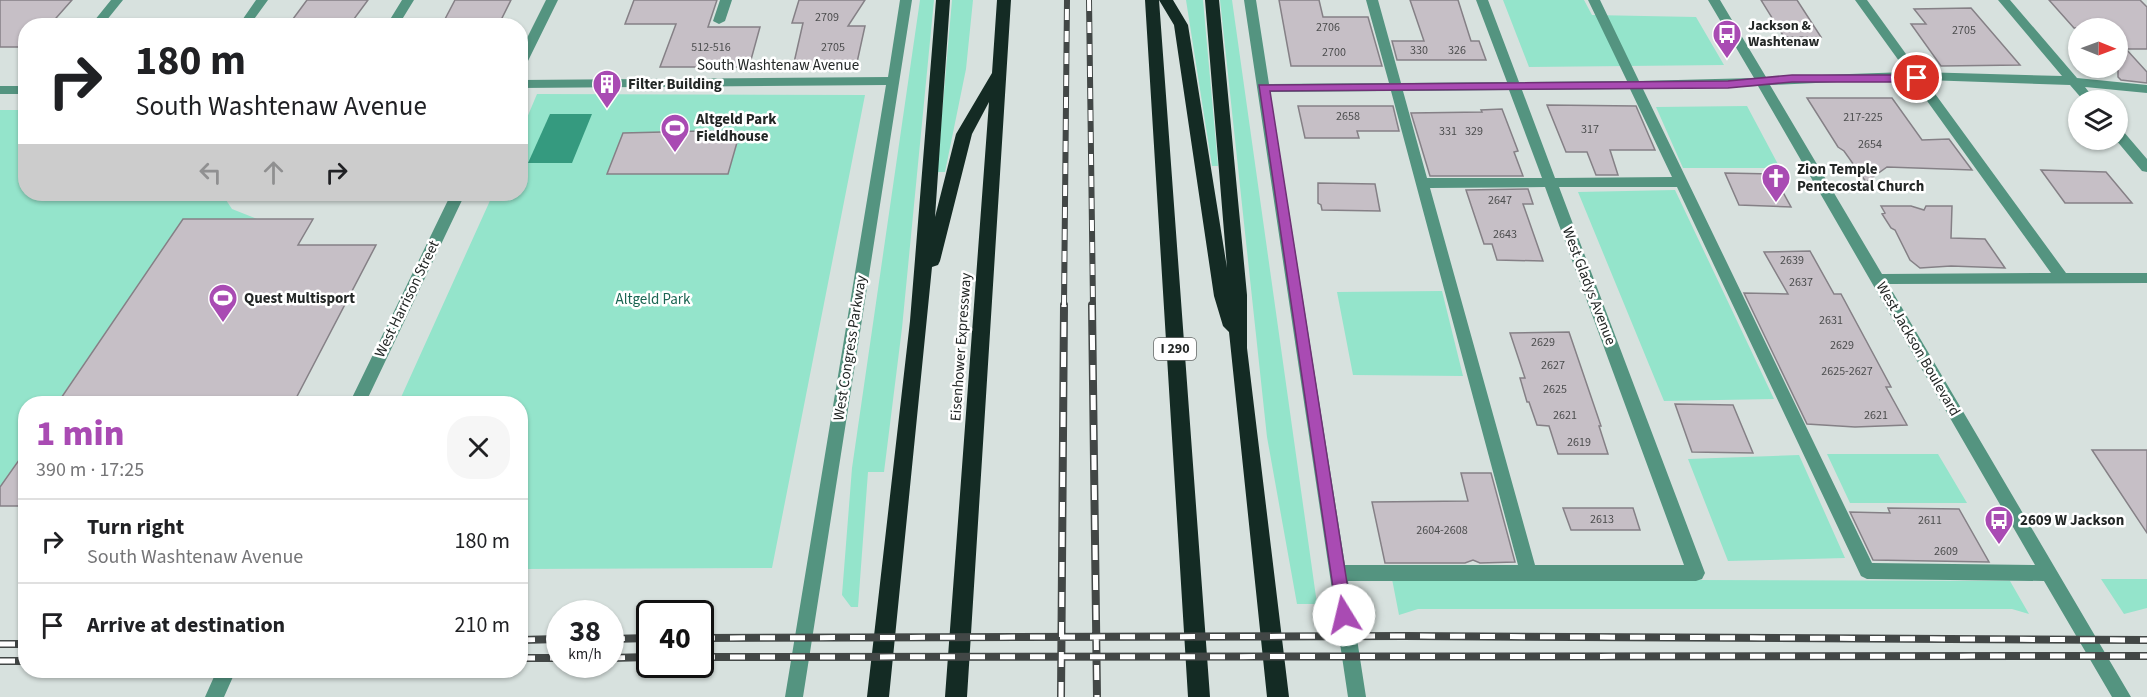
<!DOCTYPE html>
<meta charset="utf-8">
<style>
:root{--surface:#fff;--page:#f6f6f6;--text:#202124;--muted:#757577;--line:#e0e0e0;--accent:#a94bb3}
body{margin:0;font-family:"Source Sans 3",sans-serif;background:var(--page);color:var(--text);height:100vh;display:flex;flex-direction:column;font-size:22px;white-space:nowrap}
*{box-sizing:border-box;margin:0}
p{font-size:20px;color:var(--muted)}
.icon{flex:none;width:33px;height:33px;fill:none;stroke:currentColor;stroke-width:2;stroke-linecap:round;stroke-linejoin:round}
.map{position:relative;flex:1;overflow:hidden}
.details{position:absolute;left:18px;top:396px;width:510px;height:282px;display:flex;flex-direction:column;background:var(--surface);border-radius:24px;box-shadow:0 2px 4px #0004}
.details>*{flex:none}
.top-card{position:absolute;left:18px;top:18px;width:510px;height:183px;border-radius:24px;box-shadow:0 2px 4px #0004;background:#fff;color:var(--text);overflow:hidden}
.needle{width:39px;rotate:91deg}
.fabs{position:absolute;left:2068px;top:18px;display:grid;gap:12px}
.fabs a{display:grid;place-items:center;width:60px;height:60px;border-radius:50%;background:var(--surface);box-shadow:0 2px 4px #0004;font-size:30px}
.speed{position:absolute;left:546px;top:600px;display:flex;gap:12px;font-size:30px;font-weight:700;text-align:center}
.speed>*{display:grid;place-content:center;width:78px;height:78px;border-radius:50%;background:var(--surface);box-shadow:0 2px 4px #0004;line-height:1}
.speed small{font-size:15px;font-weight:400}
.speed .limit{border:3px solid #111;border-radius:9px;background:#fff;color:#111}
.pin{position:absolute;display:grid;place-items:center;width:51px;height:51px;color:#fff;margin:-26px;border:3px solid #fff;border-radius:50%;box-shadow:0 2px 6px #0007}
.me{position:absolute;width:66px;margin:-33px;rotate:351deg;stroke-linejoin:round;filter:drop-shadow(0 0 4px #0008)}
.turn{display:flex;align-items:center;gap:21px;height:126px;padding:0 18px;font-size:27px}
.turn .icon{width:78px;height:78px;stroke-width:2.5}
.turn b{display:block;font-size:42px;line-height:51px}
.lanes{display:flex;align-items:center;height:57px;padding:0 18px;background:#0003;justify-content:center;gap:30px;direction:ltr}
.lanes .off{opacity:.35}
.round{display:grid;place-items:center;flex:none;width:63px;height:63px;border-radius:24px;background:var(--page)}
.summary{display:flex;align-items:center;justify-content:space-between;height:102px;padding:0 18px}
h1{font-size:36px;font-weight:800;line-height:45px;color:var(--accent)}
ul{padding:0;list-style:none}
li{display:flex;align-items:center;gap:18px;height:84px;padding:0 18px;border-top:2px solid var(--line)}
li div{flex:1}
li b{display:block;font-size:22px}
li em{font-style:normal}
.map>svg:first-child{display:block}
.green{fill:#94e4cb}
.water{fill:#359a7f}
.building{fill:#c6bfc6;stroke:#858086;stroke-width:1.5}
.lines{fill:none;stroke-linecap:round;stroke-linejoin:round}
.minor{fill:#549480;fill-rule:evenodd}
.highway{fill:#142b24;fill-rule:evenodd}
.rail-far1-casing{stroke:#424746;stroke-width:6}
.rail-casing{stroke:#424746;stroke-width:8}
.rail-far1{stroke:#fff;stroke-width:4;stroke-dasharray:11;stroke-linecap:butt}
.rail{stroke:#fff;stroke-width:5;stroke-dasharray:15;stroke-linecap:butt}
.route{fill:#a94bb3;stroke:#6e3174;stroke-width:1.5}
.labels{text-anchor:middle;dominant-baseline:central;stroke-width:5;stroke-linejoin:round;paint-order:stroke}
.number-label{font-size:12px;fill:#4c4d4e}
.far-poi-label{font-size:14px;font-weight:bold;fill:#232726;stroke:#fff;text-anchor:start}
.shield{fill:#fff;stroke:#656867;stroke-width:1.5}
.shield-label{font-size:14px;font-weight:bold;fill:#232726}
.street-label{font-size:15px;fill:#232726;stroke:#fff}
.poi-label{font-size:15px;font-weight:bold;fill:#232726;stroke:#fff;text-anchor:start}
.park-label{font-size:15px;fill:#1a6552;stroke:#fff}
</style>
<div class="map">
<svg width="2147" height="697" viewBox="0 0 2147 697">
<rect width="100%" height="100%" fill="#d7e1de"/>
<path class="green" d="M920,0H934L902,328L884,472H868L858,607H851L842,595L852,468Z
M952,0H973L966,69L945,172H937Z
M1186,0H1203L1218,166H1212Z
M1220,0H1232L1317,604H1297L1267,437Z
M1503,0H1584L1592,15L1696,17L1724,65L1529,67Z
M537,94L865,95L772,568L521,569L520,404H398L493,194H520L521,132Z
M1747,106L1780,168H1683L1656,107Z
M0,110H25L26,194H222L232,209L257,219H183L57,403L26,404L25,450L0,487Z
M1675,190L1774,399L1664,401L1578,192Z
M1442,291L1463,376L1353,375L1337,292Z
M1827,454H1938L1967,503H1850Z
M1799,455L1845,558L1728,561L1688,459Z
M1392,579L2010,581L2029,614L2012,609H1418L1399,615Z
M2101,579H2147V608L2124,614Z"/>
<path class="water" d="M550,114H592L572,163H528Z"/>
<path class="building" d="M0,0H72L49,26H26V47H0Z
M307,0H368L351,23H290Z
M455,0H511L498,26H445L448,21H444Z
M634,0H717L708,27H760L749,67H660L676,24H625Z
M799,0H865L848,26H865L856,67H793L803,23H792Z
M1279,0H1319L1323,17H1368L1382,66H1291Z
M1410,0H1458L1471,41H1479L1486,60H1397L1392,41H1424Z
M1761,0H1797L1821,37H1784Z
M2049,0H2140L2147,7V49H2126L2147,72V83L2121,80L2118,77V28H2074Z
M1971,8L2020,65L1941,66L1911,24H1926L1914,9Z
M1807,98H1892L1922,140L1949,139L1972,170L1887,167L1866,182L1844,151L1838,147Z
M1547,105L1636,106L1655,150H1610L1618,175H1596L1587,152H1566Z
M1298,106H1393L1399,131H1357L1359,138H1305Z
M1502,109L1518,151L1514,152L1523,176H1430L1411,113L1482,112L1481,110Z
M703,131L740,132L728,174H607L623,133Z
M2041,170L2106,172L2132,203H2065Z
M1725,173L1773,174L1791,207L1739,205Z
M1318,183L1375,184L1380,211L1322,210L1321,205L1318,203Z
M1528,189L1533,204H1523L1543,261L1497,260L1492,244H1484L1466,190Z
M1881,206H1911L1924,210L1926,206H1952L1951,238L1985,239L2005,268L1951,266L1920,268L1910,260L1895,230L1891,228L1882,214L1885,213Z
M183,219H313L298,245H376L293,404H57Z
M1810,251L1834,294H1841L1891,387H1886L1907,425L1855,427L1807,424L1744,293L1788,294L1764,252Z
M1569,332L1601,426H1599L1608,454H1558L1549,426L1537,425L1529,402H1527L1520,378H1525L1510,333Z
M1675,404L1733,405L1753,453L1692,452Z
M26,450V506H0V487Z
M2092,450H2147V533Z
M1461,473H1491L1515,562L1480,563L1473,560L1465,563H1385L1372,502L1468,501Z
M1563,508H1633L1640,530H1571Z
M1888,508L1959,509L1989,562L1873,560L1850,512L1890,513Z"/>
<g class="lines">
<path class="minor" d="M111,0H123L102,26H90Z
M256,0H268L249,26H238Z
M402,0H414L398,26H386Z
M546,0H558L526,65L520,69V52Z
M720,0H732L725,21L719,24L713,21Z
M900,0H912L803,697H785L886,85L520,88V80L888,77Z
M1244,0H1256L1269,84L1389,83L1366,0H1378L1401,83L1507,82L1476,0H1488L1519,82L1627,81L1588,0H1600L1639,81L1754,78L1708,0H1720L1766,77L1907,72L1855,0H1867L1919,72L2062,76L1998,0H2010L2077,78L2147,85V93L2085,87L2095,100H2083L2070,85L1925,80L2066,273H2147V283L1888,284L2131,697H2112L2044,581L1867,579L1861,576L1677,187H1559L1705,573L1702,579L1696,581H1348L1366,697H1348ZM1880,80H1912L2051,273L1882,274L1770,85ZM1758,86L2035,565L1872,563L1643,89ZM1630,89L1672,177L1555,178L1522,90ZM1509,90L1542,178H1427L1403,91ZM1391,91L1518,565H1345L1270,92ZM1545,187L1684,565H1535L1430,188Z
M0,86H26V94H0Z
M2118,130L2123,131L2147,159V172L2142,171L2116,140H2118Z
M451,194H465L365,404H349Z
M217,670H236L224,697H205Z"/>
<path class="highway" d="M936,0H950L935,217L956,134L992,73L997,0H1011L967,697H945L989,102L972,134L940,261L938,265L932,267L889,697H867L910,321Z
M1145,0H1159L1210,697H1188Z
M1159,0H1173L1188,25L1227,268L1205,0H1219L1247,295V348L1289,697H1267L1229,332L1223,326L1214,296L1174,25Z"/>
<g class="rail-far1-casing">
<path id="rail-far1" d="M1089,0L1093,306
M1064,306L1067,0"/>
</g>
<g class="rail-casing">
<path id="rail" d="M1092,305L1097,697
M700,638L1404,636L2147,640
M610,639L650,638
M520,640L560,639
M0,644H26
M700,657L2147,656
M520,658H560
M610,658L650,657
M0,661H26
M1061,697L1064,305"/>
</g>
<use href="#rail-far1" class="rail-far1"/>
<use href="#rail" class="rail"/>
</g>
<path class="route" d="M1792,75H1917L1923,78L1917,82H1792L1728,88L1270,91L1352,615L1350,621L1344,623L1338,621L1259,85L1728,81Z"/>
<defs>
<g id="bus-pin" transform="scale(1.5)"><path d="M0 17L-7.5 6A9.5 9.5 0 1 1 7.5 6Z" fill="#a94bb3" stroke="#fff"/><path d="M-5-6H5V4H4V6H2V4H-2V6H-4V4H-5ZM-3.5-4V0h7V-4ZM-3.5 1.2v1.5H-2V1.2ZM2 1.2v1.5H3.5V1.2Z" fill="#fff"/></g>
<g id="building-pin" transform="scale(1.5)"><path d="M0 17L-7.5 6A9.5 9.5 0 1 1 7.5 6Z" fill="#a94bb3" stroke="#fff"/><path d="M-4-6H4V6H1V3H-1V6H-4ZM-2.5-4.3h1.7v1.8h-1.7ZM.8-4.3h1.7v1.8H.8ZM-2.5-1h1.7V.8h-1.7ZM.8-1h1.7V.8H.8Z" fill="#fff"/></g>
<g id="stadium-pin" transform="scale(1.5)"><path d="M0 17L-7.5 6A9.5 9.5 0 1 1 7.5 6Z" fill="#a94bb3" stroke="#fff"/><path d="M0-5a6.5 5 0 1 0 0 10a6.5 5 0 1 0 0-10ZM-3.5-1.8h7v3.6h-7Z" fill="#fff"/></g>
<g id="church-pin" transform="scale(1.5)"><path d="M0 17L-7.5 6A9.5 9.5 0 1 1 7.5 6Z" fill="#a94bb3" stroke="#fff"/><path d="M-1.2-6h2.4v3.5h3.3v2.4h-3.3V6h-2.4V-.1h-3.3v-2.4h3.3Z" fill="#fff"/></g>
</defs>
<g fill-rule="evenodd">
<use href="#bus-pin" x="1727" y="34"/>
<use href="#building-pin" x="607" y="84"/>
<use href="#stadium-pin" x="675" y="128"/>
<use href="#church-pin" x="1776" y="178"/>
<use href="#stadium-pin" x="223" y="298"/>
<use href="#bus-pin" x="1999" y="520"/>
</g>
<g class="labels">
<g class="number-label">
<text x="827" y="17">2709</text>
<text x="1328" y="27">2706</text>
<text x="1964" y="30">2705</text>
<text x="711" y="47">512-516</text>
<text x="833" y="47">2705</text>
<text x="1419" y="50">330</text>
<text x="1457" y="50">326</text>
<text x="1334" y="52">2700</text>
<text x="1348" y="116">2658</text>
<text x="1863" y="117">217-225</text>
<text x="1590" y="129">317</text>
<text x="1448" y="131">331</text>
<text x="1474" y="131">329</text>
<text x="1870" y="144">2654</text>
<text x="1500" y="200">2647</text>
<text x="1505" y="234">2643</text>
<text x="1792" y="260">2639</text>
<text x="1801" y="282">2637</text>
<text x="1831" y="320">2631</text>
<text x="1543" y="342">2629</text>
<text x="1842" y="345">2629</text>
<text x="1553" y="365">2627</text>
<text x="1847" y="371">2625-2627</text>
<text x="1555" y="389">2625</text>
<text x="1565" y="415">2621</text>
<text x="1876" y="415">2621</text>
<text x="1579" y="442">2619</text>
<text x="1602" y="519">2613</text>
<text x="1930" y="520">2611</text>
<text x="1442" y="530">2604-2608</text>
<text x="1946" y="551">2609</text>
</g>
<g class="far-poi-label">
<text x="1748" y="26">Jackson &amp;<tspan x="1748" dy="16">Washtenaw</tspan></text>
</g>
<rect class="shield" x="1154" y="338" width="42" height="22" rx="4.5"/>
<g class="shield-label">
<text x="1175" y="349">I 290</text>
</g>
<g class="street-label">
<text x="778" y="65">South Washtenaw Avenue</text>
<text transform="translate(1589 286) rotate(69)">West Gladys Avenue</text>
<text transform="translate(407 299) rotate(-64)">West Harrison Street</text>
<text transform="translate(961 347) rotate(-86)">Eisenhower Expressway</text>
<text transform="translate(850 348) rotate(-81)">West Congress Parkway</text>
<text transform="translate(1918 349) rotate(60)">West Jackson Boulevard</text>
</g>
<g class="poi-label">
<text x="628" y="84">Filter Building</text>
<text x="696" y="119">Altgeld Park<tspan x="696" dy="17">Fieldhouse</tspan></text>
<text x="1797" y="169">Zion Temple<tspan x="1797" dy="17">Pentecostal Church</tspan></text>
<text x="244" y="298">Quest Multisport</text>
<text x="2020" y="520">2609 W Jackson</text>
</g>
<g class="park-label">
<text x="653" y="299">Altgeld Park</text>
</g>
</g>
</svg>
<div class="fabs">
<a><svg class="needle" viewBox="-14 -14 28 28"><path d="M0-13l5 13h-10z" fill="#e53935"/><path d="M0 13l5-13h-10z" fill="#757577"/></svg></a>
<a><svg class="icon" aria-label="layers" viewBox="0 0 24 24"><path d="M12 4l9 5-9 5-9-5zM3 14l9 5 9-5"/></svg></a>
</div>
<div class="speed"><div>38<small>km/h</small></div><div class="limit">40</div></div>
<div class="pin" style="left:1917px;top:78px;background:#d93025"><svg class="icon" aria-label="arrive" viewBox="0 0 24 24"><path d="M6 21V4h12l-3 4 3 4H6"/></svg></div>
<svg class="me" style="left:1344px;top:615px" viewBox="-20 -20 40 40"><circle r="19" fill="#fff"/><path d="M0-13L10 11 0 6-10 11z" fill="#a94bb3"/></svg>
<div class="top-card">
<div class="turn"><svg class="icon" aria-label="right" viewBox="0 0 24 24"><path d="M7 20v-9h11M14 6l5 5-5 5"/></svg><div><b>180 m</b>South Washtenaw Avenue</div></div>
<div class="lanes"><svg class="icon off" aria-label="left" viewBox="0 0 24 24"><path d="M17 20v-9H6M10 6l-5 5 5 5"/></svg><svg class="icon off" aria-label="ahead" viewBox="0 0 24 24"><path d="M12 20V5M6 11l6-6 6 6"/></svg><svg class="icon" aria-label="right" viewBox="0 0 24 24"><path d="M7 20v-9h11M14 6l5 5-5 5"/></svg></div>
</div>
<section class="details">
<div class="summary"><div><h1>1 min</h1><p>390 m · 17:25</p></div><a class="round"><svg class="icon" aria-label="close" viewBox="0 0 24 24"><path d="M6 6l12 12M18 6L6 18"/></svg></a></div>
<ul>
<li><svg class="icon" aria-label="right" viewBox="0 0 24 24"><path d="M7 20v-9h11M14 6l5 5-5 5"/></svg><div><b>Turn right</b><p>South Washtenaw Avenue</p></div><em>180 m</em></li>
<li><svg class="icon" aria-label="arrive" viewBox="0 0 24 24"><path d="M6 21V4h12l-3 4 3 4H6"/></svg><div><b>Arrive at destination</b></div><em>210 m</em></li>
</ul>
</section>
</div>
